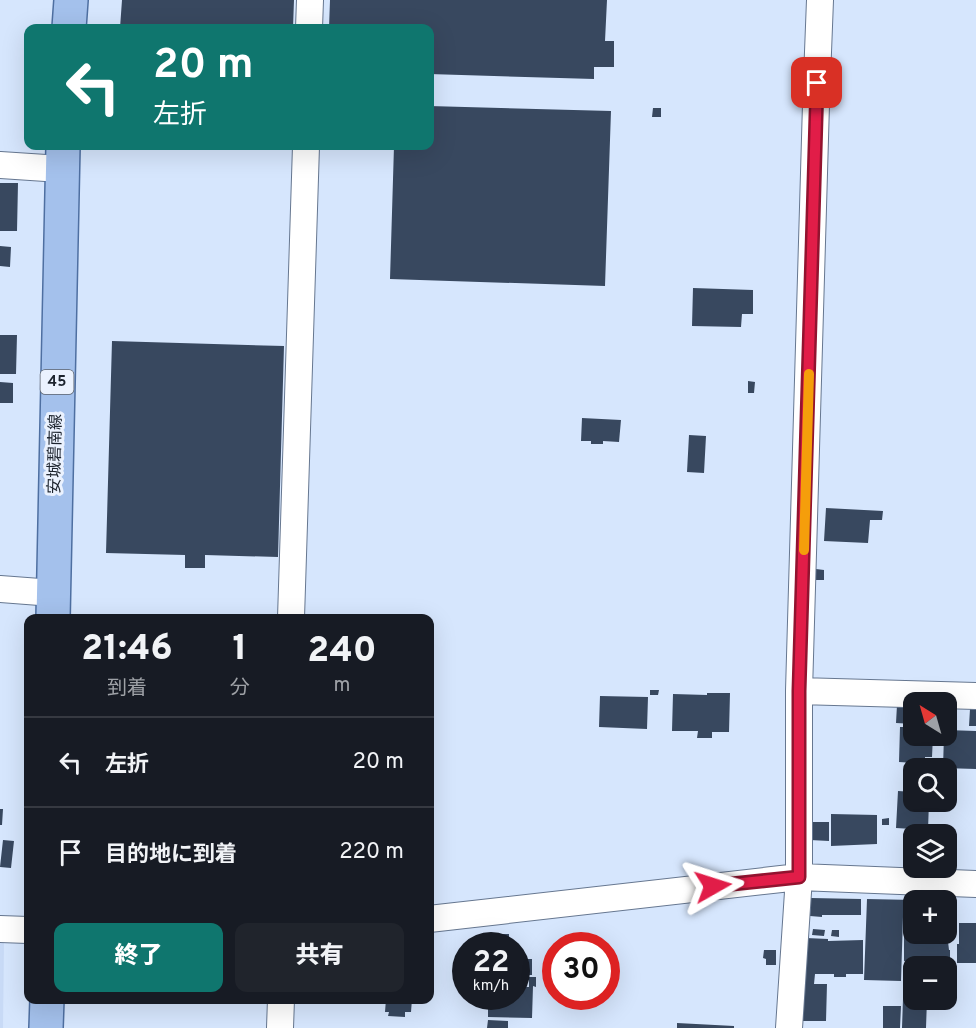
<!DOCTYPE html>
<html lang="ja">
<meta charset="utf-8">
<style>
:root{--surface:#171b24;--page:#20242c;--text:#f1f3f6;--muted:#9ea1a6;--line:#363941;--accent:#0f766e}
body{margin:0;font-family:Overpass,"Noto Sans JP",sans-serif;background:var(--page);color:var(--text);height:100vh;display:flex;flex-direction:column;font-size:22px;white-space:nowrap}
*{box-sizing:border-box;margin:0}
p{font-size:20px;color:var(--muted)}
.icon{flex:none;width:33px;height:33px;fill:none;stroke:currentColor;stroke-width:2;stroke-linecap:round;stroke-linejoin:round}
.map{position:relative;flex:1;overflow:hidden}
.details{position:absolute;left:24px;top:614px;width:410px;height:390px;display:flex;flex-direction:column;background:var(--surface);border-radius:12px;box-shadow:0 6px 24px #0002}
.details>*{flex:none}
.hud{position:absolute;left:24px;top:24px;width:410px;height:126px;border-radius:12px;box-shadow:0 6px 24px #0002;background:#0f766e;color:#fff;overflow:hidden}
.needle{width:39px;rotate:323deg}
.buttons{position:absolute;left:903px;top:692px;display:grid;gap:12px}
.buttons a{display:grid;place-items:center;width:54px;height:54px;border-radius:12px;background:var(--surface);box-shadow:0 6px 24px #0002;font-size:30px}
.speed{position:absolute;left:452px;top:932px;display:flex;gap:12px;font-size:30px;font-weight:700;text-align:center}
.speed>*{display:grid;place-content:center;width:78px;height:78px;border-radius:50%;background:var(--surface);box-shadow:0 6px 24px #0002;line-height:1}
.speed small{font-size:15px;font-weight:400}
.speed .limit{border:9px solid #d22;background:#fff;color:#111}
.pin{position:absolute;display:grid;place-items:center;width:51px;height:51px;color:#fff;margin:-26px;border-radius:12px;box-shadow:0 3px 9px #0006}
.me{position:absolute;width:66px;margin:-33px;rotate:84deg;stroke-linejoin:round;filter:drop-shadow(0 0 4px #0008)}
.turn{display:flex;align-items:center;gap:21px;height:126px;padding:0 30px;font-size:27px}
.turn .icon{width:78px;height:78px;stroke-width:2.5}
.turn b{display:block;font-size:42px;line-height:51px}
.eta{display:flex;justify-content:space-evenly;align-items:center;height:102px;text-align:center}
.eta b{font-size:36px;font-weight:800;line-height:42px}
.action{display:flex;gap:12px;margin-top:auto;padding:12px 30px}
.action a{flex:1;height:69px;border-radius:12px;background:var(--accent);color:#fff;font-size:24px;font-weight:800;line-height:69px;text-align:center}
.action a+a{background:var(--page);color:var(--text)}
ul{padding:0;list-style:none}
li{display:flex;align-items:center;gap:18px;height:90px;padding:0 30px;border-top:2px solid var(--line)}
li div{flex:1}
li b{display:block;font-size:22px}
li em{font-style:normal}
.map>svg:first-child{display:block}
.built{fill:#c8daf6}
.building{fill:#38485f}
.lines{fill:none;stroke-linecap:round;stroke-linejoin:round}
.minor-casing{stroke:#667790;stroke-width:28}
.primary-casing{stroke:#4e6fa1;stroke-width:36}
.minor{stroke:#fff;stroke-width:26}
.primary{stroke:#a4c1ec;stroke-width:33}
.route-casing{stroke:#92132f;stroke-width:15}
.route{stroke:#e11d48;stroke-width:10}
.slow{stroke:#f59e0b;stroke-width:10}
.labels{text-anchor:middle;dominant-baseline:central;stroke-width:6;stroke-linejoin:round;paint-order:stroke}
.shield{fill:#ebf2fe;stroke:#5b626c;stroke-width:1.5}
.shield-label{font-size:15px;font-weight:bold;fill:#1d242e}
.street-label{font-size:16px;fill:#1d242e;stroke:#ebf2fe}
</style>
<div class="map">
<svg width="976" height="1028" viewBox="0 0 976 1028">
<rect width="100%" height="100%" fill="#d6e6fd"/>
<path class="built" d="M0,941H4L3,1028H0Z"/>
<path class="building" d="M122,0H294L293,28H120Z
M330,0H607L605,41H614V67H594V79L429,74V28H329Z
M429,106L611,111L605,286L390,279L394,146H429Z
M653,108H661V117H652Z
M0,183H18L17,231H0Z
M0,246L11,247L10,267L0,266Z
M693,288L753,290V314H742L741,327L692,326Z
M0,335H17L16,374H0Z
M112,341L284,346L278,557L205,555V568H185V555L106,553Z
M748,381L755,382L754,393H748Z
M0,382L13,383V403H0Z
M582,418L621,420L619,442L603,441V444H591V441H581Z
M689,435L706,436L704,473L687,472Z
M826,508L883,511L882,520H870L868,543L824,541Z
M816,569L824,570V580H815Z
M650,690H659L658,695H650Z
M707,693H730L729,732H712V738H697L698,731H672L673,694L707,695Z
M600,696L648,697L647,729L599,727Z
M897,705L914,706V724L896,723Z
M970,709L976,710V726H969Z
M900,727H914V735H933L932,757H925V761L915,760V763L899,762Z
M946,730L976,731V769L943,768L944,735H946Z
M898,791L914,792V801H929L928,830L896,828Z
M0,809H3L2,825H0Z
M831,814L877,815V844L831,846Z
M889,818V825H882V819Z
M810,822H829V841L810,840Z
M3,840L14,841L11,868L0,867Z
M811,898L861,899V915H822V917L810,916Z
M867,899L914,900V927H905V916L903,917L901,981L864,980Z
M959,923H976V963H957V944H959Z
M813,929L825,930L824,936L812,935Z
M904,929H914V933H947L949,950H950V964H947V966H931V963H909V961H904Z
M832,930H839V937L831,936Z
M487,934H509V945H487Z
M806,938L828,939V941L863,940V974H846V977H834V974H815L814,984H827L826,1021H803V973H806Z
M764,950H776V965H766V959L763,958Z
M516,959H532V975H527L526,987H529V977H536V987L533,986L532,1018L488,1017V996H516Z
M904,970H914V999H927L926,1028H902Z
M946,985H950L949,1002H933V999H946Z
M386,999H412L411,1012H405V1017L388,1016L389,1012H385Z
M883,1006H901L900,1028H883Z
M488,1020L508,1021V1028H487Z
M677,1023L734,1026V1028H677Z"/>
<g class="lines">
<g class="minor-casing">
<path id="minor" d="M309,28L310,0
M0,165L61,169
M0,589L53,593
M291,618L306,146
M799,691L976,696
M429,919L799,877L976,884
M0,929L28,930
M280,1028L281,999
M789,1028L799,877V691L816,104L820,0"/>
</g>
<g class="primary-casing">
<path id="primary" d="M69,28L71,0
M53,618L63,146
M46,1028L47,999"/>
</g>
<use href="#minor" class="minor"/>
<use href="#primary" class="primary"/>
</g>
<g class="lines">
<g class="route-casing">
<path id="route" d="M713,886L799,877V691L817,83"/>
</g>
<use href="#route" class="route"/>
<path class="slow" d="M804,550L809,374"/>
</g>
<g class="labels">
<rect class="shield" x="40.5" y="370" width="33" height="24" rx="4.5"/>
<g class="shield-label">
<text x="57" y="382">45</text>
</g>
<g class="street-label">
<text transform="translate(56 454) rotate(-89)">安城碧南線</text>
</g>
</g>
</svg>
<div class="buttons">
<a><svg class="needle" viewBox="-14 -14 28 28"><path d="M0-13l5 13h-10z" fill="#e53935"/><path d="M0 13l5-13h-10z" fill="#9ea1a6"/></svg></a>
<a><svg class="icon" aria-label="search" viewBox="0 0 24 24"><circle cx="10" cy="10" r="6"/><path d="M15 15l6 6"/></svg></a>
<a><svg class="icon" aria-label="layers" viewBox="0 0 24 24"><path d="M12 4l9 5-9 5-9-5zM3 14l9 5 9-5"/></svg></a>
<a>+</a>
<a>−</a>
</div>
<div class="speed"><div>22<small>km/h</small></div><div class="limit">30</div></div>
<div class="pin" style="left:817px;top:83px;background:#d93025"><svg class="icon" aria-label="arrive" viewBox="0 0 24 24"><path d="M6 21V4h12l-3 4 3 4H6"/></svg></div>
<svg class="me" style="left:713px;top:886px" viewBox="-20 -20 40 40"><path d="M0-17L14 15 0 8-14 15z" fill="#e11d48" stroke="#fff" stroke-width="4"/></svg>
<div class="hud">
<div class="turn"><svg class="icon" aria-label="left" viewBox="0 0 24 24"><path d="M17 20v-9H6M10 6l-5 5 5 5"/></svg><div><b>20 m</b>左折</div></div>
</div>
<section class="details">
<div class="eta">
<div><b>21:46</b><p>到着</p></div>
<div><b>1</b><p>分</p></div>
<div><b>240</b><p>m</p></div>
</div>
<ul>
<li><svg class="icon" aria-label="left" viewBox="0 0 24 24"><path d="M17 20v-9H6M10 6l-5 5 5 5"/></svg><div><b>左折</b></div><em>20 m</em></li>
<li><svg class="icon" aria-label="arrive" viewBox="0 0 24 24"><path d="M6 21V4h12l-3 4 3 4H6"/></svg><div><b>目的地に到着</b></div><em>220 m</em></li>
</ul>
<div class="action"><a>終了</a><a>共有</a></div>
</section>
</div>
